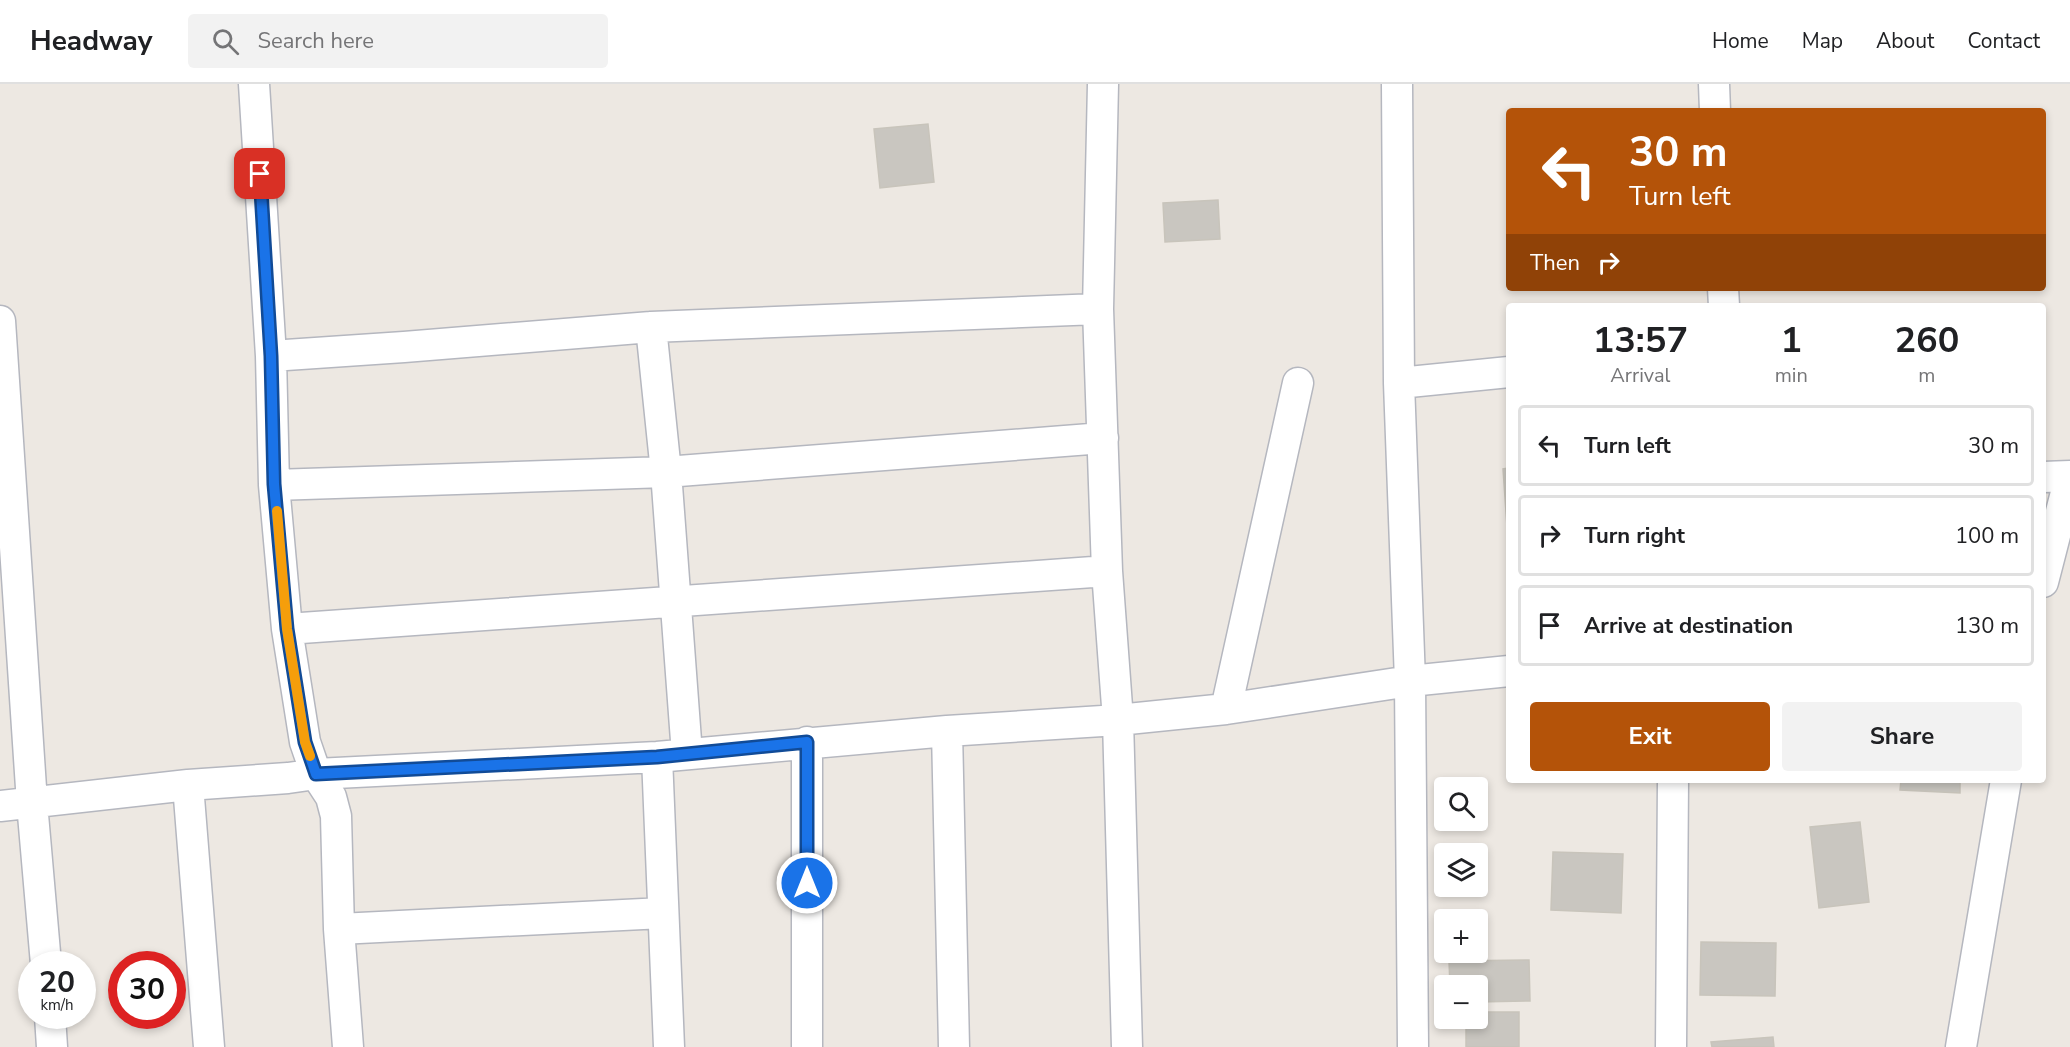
<!DOCTYPE html>
<meta charset="utf-8">
<style>
:root{--surface:#fff;--page:#f2f2f2;--text:#202124;--muted:#757577;--line:#e0e0e0;--accent:#b45309}
body{margin:0;font-family:"Nunito Sans",sans-serif;background:var(--page);color:var(--text);height:100vh;display:flex;flex-direction:column;font-size:22px;white-space:nowrap}
*{box-sizing:border-box;margin:0}
p{font-size:20px;color:var(--muted)}
.icon{flex:none;width:33px;height:33px;fill:none;stroke:currentColor;stroke-width:2;stroke-linecap:round;stroke-linejoin:round}
.map{position:relative;flex:1;overflow:hidden}
.sheet{position:absolute;left:1506px;top:219px;width:540px;height:480px;display:flex;flex-direction:column;background:var(--surface);border-radius:6px;box-shadow:0 3px 9px #0003}
.sheet>*{flex:none}
.hud{position:absolute;left:1506px;top:24px;width:540px;height:183px;border-radius:6px;box-shadow:0 3px 9px #0003;background:#b45309;color:#fff;overflow:hidden}
.fabs{position:absolute;left:1434px;top:693px;display:grid;gap:12px}
.fabs a{display:grid;place-items:center;width:54px;height:54px;border-radius:6px;background:var(--surface);box-shadow:0 3px 9px #0003;font-size:30px}
.speed{position:absolute;left:18px;top:867px;display:flex;gap:12px;font-size:30px;font-weight:700;text-align:center}
.speed>*{display:grid;place-content:center;width:78px;height:78px;border-radius:50%;background:var(--surface);box-shadow:0 3px 9px #0003;line-height:1}
.speed small{font-size:15px;font-weight:400}
.speed .limit{border:9px solid #d22;background:#fff;color:#111}
.pin{position:absolute;display:grid;place-items:center;width:51px;height:51px;color:#fff;margin:-26px;border-radius:12px;box-shadow:0 3px 9px #0006}
.me{position:absolute;width:66px;margin:-33px;rotate:0deg;stroke-linejoin:round;filter:drop-shadow(0 0 4px #0008)}
.turn{display:flex;align-items:center;gap:21px;height:126px;padding:0 24px;font-size:27px}
.turn .icon{width:78px;height:78px;stroke-width:2.5}
.turn b{display:block;font-size:42px;line-height:51px}
.then{display:flex;align-items:center;height:57px;padding:0 24px;background:#0003;gap:12px;font-size:22px}
.eta{display:flex;justify-content:space-evenly;align-items:center;height:102px;text-align:center}
.eta b{font-size:36px;font-weight:700;line-height:42px}
.button{display:flex;gap:12px;margin-top:auto;padding:12px 24px}
.button a{flex:1;height:69px;border-radius:6px;background:var(--accent);color:#fff;font-size:24px;font-weight:700;line-height:69px;text-align:center}
.button a+a{background:var(--page);color:var(--text)}
ul{padding:0;list-style:none}
li{display:flex;align-items:center;gap:18px;height:81px;margin:0 12px 9px;padding:0 12px;border:3px solid var(--line);border-radius:6px}
li div{flex:1}
li b{display:block;font-size:22px}
li em{font-style:normal}
header{display:flex;align-items:center;gap:36px;box-sizing:border-box;height:84px;padding:0 30px;background:var(--surface);border-bottom:2px solid var(--line)}
header strong{font-size:28px}
nav{display:flex;gap:33px;margin-inline-start:auto;font-size:21px}
.search{width:420px;height:54px;background:var(--page);display:flex;align-items:center;gap:15px;box-sizing:border-box;padding:0 21px;border-radius:6px;color:var(--muted);font-size:22px}
.map>svg:first-child{display:block}
.building{fill:#c9c6c0;stroke:#c8c4bb;stroke-width:1.5}
.lines{fill:none;stroke-linecap:round;stroke-linejoin:round}
.minor-casing{stroke:#b5b7bf;stroke-width:33}
.minor{stroke:#fff;stroke-width:30}
.route-casing{stroke:#114b97;stroke-width:15}
.route{stroke:#1a73e8;stroke-width:10}
.slow{stroke:#f59e0b;stroke-width:10}
</style>
<header>
<strong>Headway</strong>
<div class="search"><svg class="icon" aria-label="search" viewBox="0 0 24 24"><circle cx="10" cy="10" r="6"/><path d="M15 15l6 6"/></svg>Search here</div>
<nav><a>Home</a><a>Map</a><a>About</a><a>Contact</a></nav>
</header>
<div class="map">
<svg width="2070" height="963" viewBox="0 0 2070 963">
<rect width="100%" height="100%" fill="#ede8e2"/>
<path class="building" d="M928,40L934,98L880,104L874,45Z
M1218,116L1220,155L1165,158L1163,119Z
M1509,384V457H1508L1503,385Z
M1901,696H1960V709L1900,706Z
M1860,738L1869,818L1819,824L1810,743Z
M1553,768L1623,770L1621,829L1551,826Z
M1701,858L1776,859L1775,912L1700,911Z
M1529,876L1530,917L1478,918V902H1450L1449,877Z
M1478,928H1519V963H1466V934H1478Z
M1773,953L1774,963H1712L1711,958Z"/>
<g class="lines">
<g class="minor-casing">
<path id="minor" d="M254,0L271,272L274,401L287,545L305,658L316,690L331,713L336,732L339,845L348,963
M1103,0L1098,225L1107,487L1118,636L1127,963
M1397,0L1399,299L1410,597L1413,963
M1714,0L1715,27
M1723,204L1724,222
M0,237L32,719L46,880
M651,243L666,388L687,670
M271,272L404,263L651,243L1098,225
M1399,299L1509,288
M2043,393L2070,392
M274,401L666,388L1103,354
M2043,498L2070,393
M287,545L1107,487
M1226,625L1298,299
M947,647L954,963
M807,658V963
M657,673L669,963
M188,701L209,963
M0,722L188,701L288,694L316,690L657,673L947,647L1118,636L1226,625L1410,597L1509,587
M339,845L663,829
M50,932L52,963
M1671,963L1673,696
M1961,963L2006,696"/>
</g>
<use href="#minor" class="minor"/>
</g>
<g class="lines">
<g class="route-casing">
<path id="route" d="M260,90L271,272L274,400L287,545L305,658L316,690L657,673L807,658V799"/>
</g>
<use href="#route" class="route"/>
<path class="slow" d="M277,427L287,545L305,658L310,672"/>
</g>
</svg>
<div class="fabs">
<a><svg class="icon" aria-label="search" viewBox="0 0 24 24"><circle cx="10" cy="10" r="6"/><path d="M15 15l6 6"/></svg></a>
<a><svg class="icon" aria-label="layers" viewBox="0 0 24 24"><path d="M12 4l9 5-9 5-9-5zM3 14l9 5 9-5"/></svg></a>
<a>+</a>
<a>−</a>
</div>
<div class="speed"><div>20<small>km/h</small></div><div class="limit">30</div></div>
<div class="pin" style="left:260px;top:90px;background:#d93025"><svg class="icon" aria-label="arrive" viewBox="0 0 24 24"><path d="M6 21V4h12l-3 4 3 4H6"/></svg></div>
<svg class="me" style="left:807px;top:799px" viewBox="-20 -20 40 40"><circle r="17" fill="#1a73e8" stroke="#fff" stroke-width="3"/><path d="M0-11L8 9 0 5-8 9z" fill="#fff"/></svg>
<div class="hud">
<div class="turn"><svg class="icon" aria-label="left" viewBox="0 0 24 24"><path d="M17 20v-9H6M10 6l-5 5 5 5"/></svg><div><b>30 m</b>Turn left</div></div>
<div class="then">Then<svg class="icon" aria-label="right" viewBox="0 0 24 24"><path d="M7 20v-9h11M14 6l5 5-5 5"/></svg></div>
</div>
<section class="sheet">
<div class="eta">
<div><b>13:57</b><p>Arrival</p></div>
<div><b>1</b><p>min</p></div>
<div><b>260</b><p>m</p></div>
</div>
<ul>
<li><svg class="icon" aria-label="left" viewBox="0 0 24 24"><path d="M17 20v-9H6M10 6l-5 5 5 5"/></svg><div><b>Turn left</b></div><em>30 m</em></li>
<li><svg class="icon" aria-label="right" viewBox="0 0 24 24"><path d="M7 20v-9h11M14 6l5 5-5 5"/></svg><div><b>Turn right</b></div><em>100 m</em></li>
<li><svg class="icon" aria-label="arrive" viewBox="0 0 24 24"><path d="M6 21V4h12l-3 4 3 4H6"/></svg><div><b>Arrive at destination</b></div><em>130 m</em></li>
</ul>
<div class="button"><a>Exit</a><a>Share</a></div>
</section>
</div>
